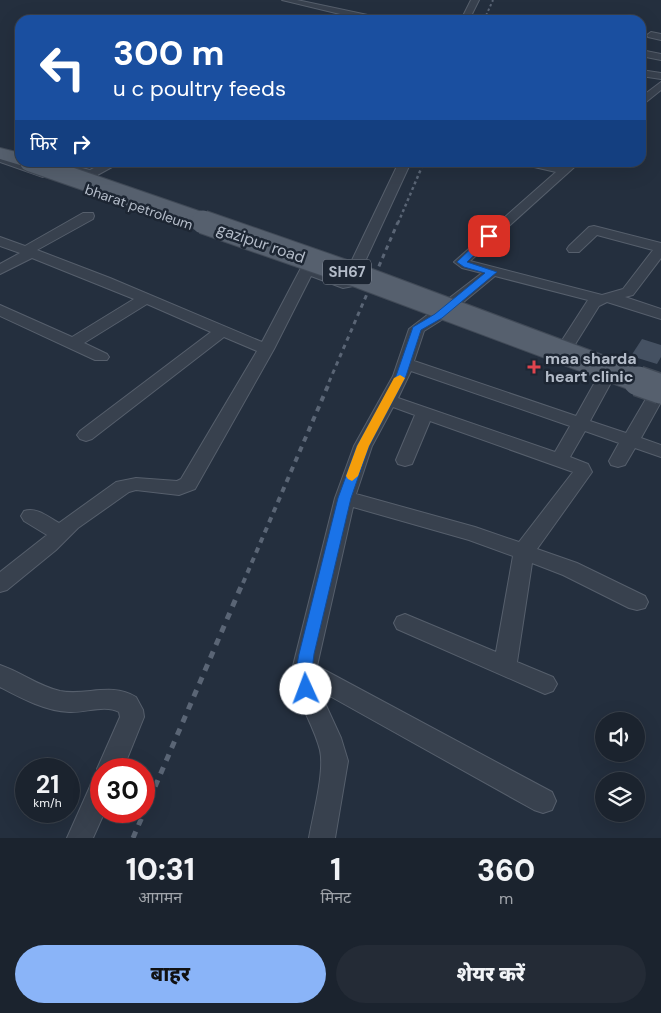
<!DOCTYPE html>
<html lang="hi">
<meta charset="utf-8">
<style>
:root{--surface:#1b232e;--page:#242b36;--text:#f1f3f6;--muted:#a0a4aa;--line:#39404a;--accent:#8ab4f8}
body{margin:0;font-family:"DM Sans","Noto Sans Devanagari",sans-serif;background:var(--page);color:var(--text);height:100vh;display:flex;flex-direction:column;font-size:19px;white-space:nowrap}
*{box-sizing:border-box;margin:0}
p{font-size:16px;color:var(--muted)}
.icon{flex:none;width:28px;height:28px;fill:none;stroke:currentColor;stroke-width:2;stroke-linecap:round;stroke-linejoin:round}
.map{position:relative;height:838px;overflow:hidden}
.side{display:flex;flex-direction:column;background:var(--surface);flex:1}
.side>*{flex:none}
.hud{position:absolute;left:15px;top:15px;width:631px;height:152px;border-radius:15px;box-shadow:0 5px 20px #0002,0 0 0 1px var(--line);background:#1a4fa0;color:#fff;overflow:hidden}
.tools{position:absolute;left:595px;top:712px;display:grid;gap:10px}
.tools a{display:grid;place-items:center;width:50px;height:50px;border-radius:50%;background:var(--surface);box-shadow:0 5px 20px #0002,0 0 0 1px var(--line);font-size:25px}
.speed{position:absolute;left:15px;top:758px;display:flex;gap:10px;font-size:25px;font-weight:700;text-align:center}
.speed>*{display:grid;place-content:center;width:65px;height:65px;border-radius:50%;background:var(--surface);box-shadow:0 5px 20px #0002,0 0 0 1px var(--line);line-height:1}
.speed small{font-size:12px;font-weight:400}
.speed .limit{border:8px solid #d22;background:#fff;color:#111}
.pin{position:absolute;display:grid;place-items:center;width:42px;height:42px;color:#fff;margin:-21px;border-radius:10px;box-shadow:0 2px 8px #0006}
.me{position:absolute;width:55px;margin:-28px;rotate:358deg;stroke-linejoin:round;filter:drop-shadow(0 0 4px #0008)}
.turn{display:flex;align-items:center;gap:18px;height:105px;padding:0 15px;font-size:22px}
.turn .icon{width:65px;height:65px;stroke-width:2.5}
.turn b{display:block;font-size:35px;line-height:42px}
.then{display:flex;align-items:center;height:48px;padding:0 15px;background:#0003;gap:10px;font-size:19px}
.eta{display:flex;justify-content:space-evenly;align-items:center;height:85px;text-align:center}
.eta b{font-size:30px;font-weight:800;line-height:35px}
.primary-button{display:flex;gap:10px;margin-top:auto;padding:10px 15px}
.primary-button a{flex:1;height:58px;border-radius:30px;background:var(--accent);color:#111;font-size:20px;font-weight:800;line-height:58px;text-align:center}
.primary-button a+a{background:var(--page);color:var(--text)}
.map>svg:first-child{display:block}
.building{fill:#455162}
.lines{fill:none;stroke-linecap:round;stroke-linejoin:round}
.minor-casing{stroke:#565f6c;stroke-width:2}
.primary-casing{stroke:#414a57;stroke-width:2}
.minor{fill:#38414e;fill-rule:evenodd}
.primary{fill:#56606e;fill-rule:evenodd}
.rail-far4{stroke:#5a6575;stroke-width:2;stroke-dasharray:2.5 2.5;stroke-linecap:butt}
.rail-far3{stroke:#5a6575;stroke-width:2.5;stroke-dasharray:3 3;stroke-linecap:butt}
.rail-far2{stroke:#5a6575;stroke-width:3;stroke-dasharray:4.5 4.5;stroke-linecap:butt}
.rail-far1{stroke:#5a6575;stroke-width:4;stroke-dasharray:5.5 5.5;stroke-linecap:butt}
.rail{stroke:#5a6575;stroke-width:5;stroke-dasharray:7 7;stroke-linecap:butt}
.primary-bridge-far2-casing{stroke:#414a57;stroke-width:20;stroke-linecap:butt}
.primary-bridge-far1-casing{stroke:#414a57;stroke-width:25;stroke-linecap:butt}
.primary-bridge-casing{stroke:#414a57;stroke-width:32;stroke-linecap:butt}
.primary-bridge-far2{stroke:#56606e;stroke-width:18}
.primary-bridge-far1{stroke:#56606e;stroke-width:23}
.primary-bridge{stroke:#56606e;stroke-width:29}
.route{fill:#1a73e8;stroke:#114b97}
.slow{fill:#f59e0b}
.health-dot{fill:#e0444e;stroke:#1d2633;stroke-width:2}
.labels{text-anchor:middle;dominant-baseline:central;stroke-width:5;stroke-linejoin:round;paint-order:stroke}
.far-street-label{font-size:14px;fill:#b4bcc9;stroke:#1d2633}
.shield{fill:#1d2633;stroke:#878f9c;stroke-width:1}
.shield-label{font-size:15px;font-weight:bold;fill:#b4bcc9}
.street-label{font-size:16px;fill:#b4bcc9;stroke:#1d2633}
.poi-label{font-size:16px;font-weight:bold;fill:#b4bcc9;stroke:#1d2633;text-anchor:start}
</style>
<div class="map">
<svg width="661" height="838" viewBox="0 0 661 838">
<rect width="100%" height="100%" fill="#242f3e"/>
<path class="building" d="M642,339L661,345V357L657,364L631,356Z"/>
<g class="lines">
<g class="minor-casing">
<path id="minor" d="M282,0H297L377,17L381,20H365Z
M471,0H479L469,20H461Z
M651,32L661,34V40L648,37L647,35Z
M641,50L661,54V60L641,56Z
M641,70L661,73V79L641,76Z
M661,82V90L641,106V97Z
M0,155L47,170L49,173L43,177L0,162Z
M105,162H121L92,178L66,172L64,169L70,165L90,170Z
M399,162H411L355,283L353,286L343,288L311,276L274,349L195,489L179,495L136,490L129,492L78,528L56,550L7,590L0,592V572L47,535L24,521L21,516L24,511C37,507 48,517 59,523L116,482L136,478L177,481L181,479L257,351L224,337L92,439L86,441L80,439L77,435L80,431L211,332L147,304L84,343L107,354L109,357L107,360H95L0,316V305L72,337L134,299L32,258L0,274V264L20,253L0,246V237L25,246L83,213H93L94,216L93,219L37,250L110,278L262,342L302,266H312L343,279Z
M519,162H546L563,166L566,162H580L470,261L602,295L623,289L653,250L597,235L579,252H569L567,249L569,246L589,227L594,226L661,243V258L633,295L625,297L661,309V319L607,302L599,306L564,362H552L550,359L588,300L495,276L443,319L424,331L414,361L576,416L600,373H612L614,377L590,421L626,433L650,392H661V402L641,438L661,445V457L635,448L625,465L618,467L611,465L609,461L619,443L585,431L570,457L588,464L592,472L537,549L577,563L645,596L648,602L645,608L637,610L629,608L563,575L532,563L517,662L553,677L557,684L553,691L545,694L397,629L394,623L397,617L405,614L496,652L513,556L469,540L353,507L317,666L552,792L556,801L552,810L543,813L534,810L319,690L341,738L348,761L335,838H309C313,815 325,771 320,750C313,722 295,700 292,670L335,498L354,446L393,376L409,329L482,273L462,268L454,262L556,172L521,164ZM411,371L570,426L555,452L398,398ZM393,407L415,415L396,460L398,464L405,466L412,464L430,421L573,472L519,542L475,527L356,494L372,446Z
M0,665C21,672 38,686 60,691C86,696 111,682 136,697L143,710L144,717L123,769H101V777L97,769L120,717L119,712C105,704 85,713 69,712C45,711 21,698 0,687Z
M101,778V811H105L93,838H67L92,782Z"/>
</g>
<g class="primary-casing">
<path id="primary" d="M0,148L20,153V162H27L20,165L0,159Z"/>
</g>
<use href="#minor" class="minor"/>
<use href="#primary" class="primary"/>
<path class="rail-far4" d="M484,20L493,0"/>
<path class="rail-far3" d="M398,223L424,162"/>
<path class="rail-far2" d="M329,382L398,222"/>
<path class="rail-far1" d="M243,583L330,381"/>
<path class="rail" d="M133,838L243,582"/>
<g class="primary-bridge-far2-casing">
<path id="primary-bridge-far2" d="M29,162L206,223"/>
</g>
<g class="primary-bridge-far1-casing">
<path id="primary-bridge-far1" d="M203,222L361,277L642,382"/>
</g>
<g class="primary-bridge-casing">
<path id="primary-bridge" d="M638,381L661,389"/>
</g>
<use href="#primary-bridge-far2" class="primary-bridge-far2"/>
<use href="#primary-bridge-far1" class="primary-bridge-far1"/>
<use href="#primary-bridge" class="primary-bridge"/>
</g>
<path class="route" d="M486,234L494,236L467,262L497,272L442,318L421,330L406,376L369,446L351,498L314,654L312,670L314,689L312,693L306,695L301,693L296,670L299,654L338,498L357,446L396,376L413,327L435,314L485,273L464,267L457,262Z"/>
<path class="slow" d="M400,375L405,378L369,446L358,476L352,481L348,479L346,476L357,446L394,378Z"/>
<path class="health-dot" d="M531.5 359.5h5v5h5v5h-5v5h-5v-5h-5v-5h5z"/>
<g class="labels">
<g class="far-street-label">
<text transform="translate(139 207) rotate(19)">bharat petroleum</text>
</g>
<rect class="shield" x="323" y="259.5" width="48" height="25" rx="4"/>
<g class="shield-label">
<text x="347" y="272">SH67</text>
</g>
<g class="street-label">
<text transform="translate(261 243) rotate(19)">gazipur road</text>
</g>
<g class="poi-label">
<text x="545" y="358">maa sharda<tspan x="545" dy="18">heart clinic</tspan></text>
</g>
</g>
</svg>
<div class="tools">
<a><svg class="icon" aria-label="sound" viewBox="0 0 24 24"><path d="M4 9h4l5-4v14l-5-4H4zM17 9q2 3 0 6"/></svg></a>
<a><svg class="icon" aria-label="layers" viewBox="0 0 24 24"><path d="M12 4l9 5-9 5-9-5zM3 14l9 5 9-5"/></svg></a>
</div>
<div class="speed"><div>21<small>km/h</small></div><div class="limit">30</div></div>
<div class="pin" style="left:489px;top:236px;background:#d93025"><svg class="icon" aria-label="arrive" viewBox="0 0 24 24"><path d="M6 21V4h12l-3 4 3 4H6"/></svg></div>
<svg class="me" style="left:306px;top:689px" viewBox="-20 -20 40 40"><circle r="19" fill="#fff"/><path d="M0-13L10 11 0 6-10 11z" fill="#1a73e8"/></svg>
<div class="hud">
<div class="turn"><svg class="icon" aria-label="left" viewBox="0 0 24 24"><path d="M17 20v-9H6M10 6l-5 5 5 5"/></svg><div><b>300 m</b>u c poultry feeds</div></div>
<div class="then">फिर<svg class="icon" aria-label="right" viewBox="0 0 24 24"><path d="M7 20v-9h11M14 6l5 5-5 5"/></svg></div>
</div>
</div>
<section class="side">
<div class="eta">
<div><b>10:31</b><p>आगमन</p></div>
<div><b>1</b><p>मिनट</p></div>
<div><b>360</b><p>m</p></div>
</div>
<div class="primary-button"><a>बाहर</a><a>शेयर करें</a></div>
</section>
